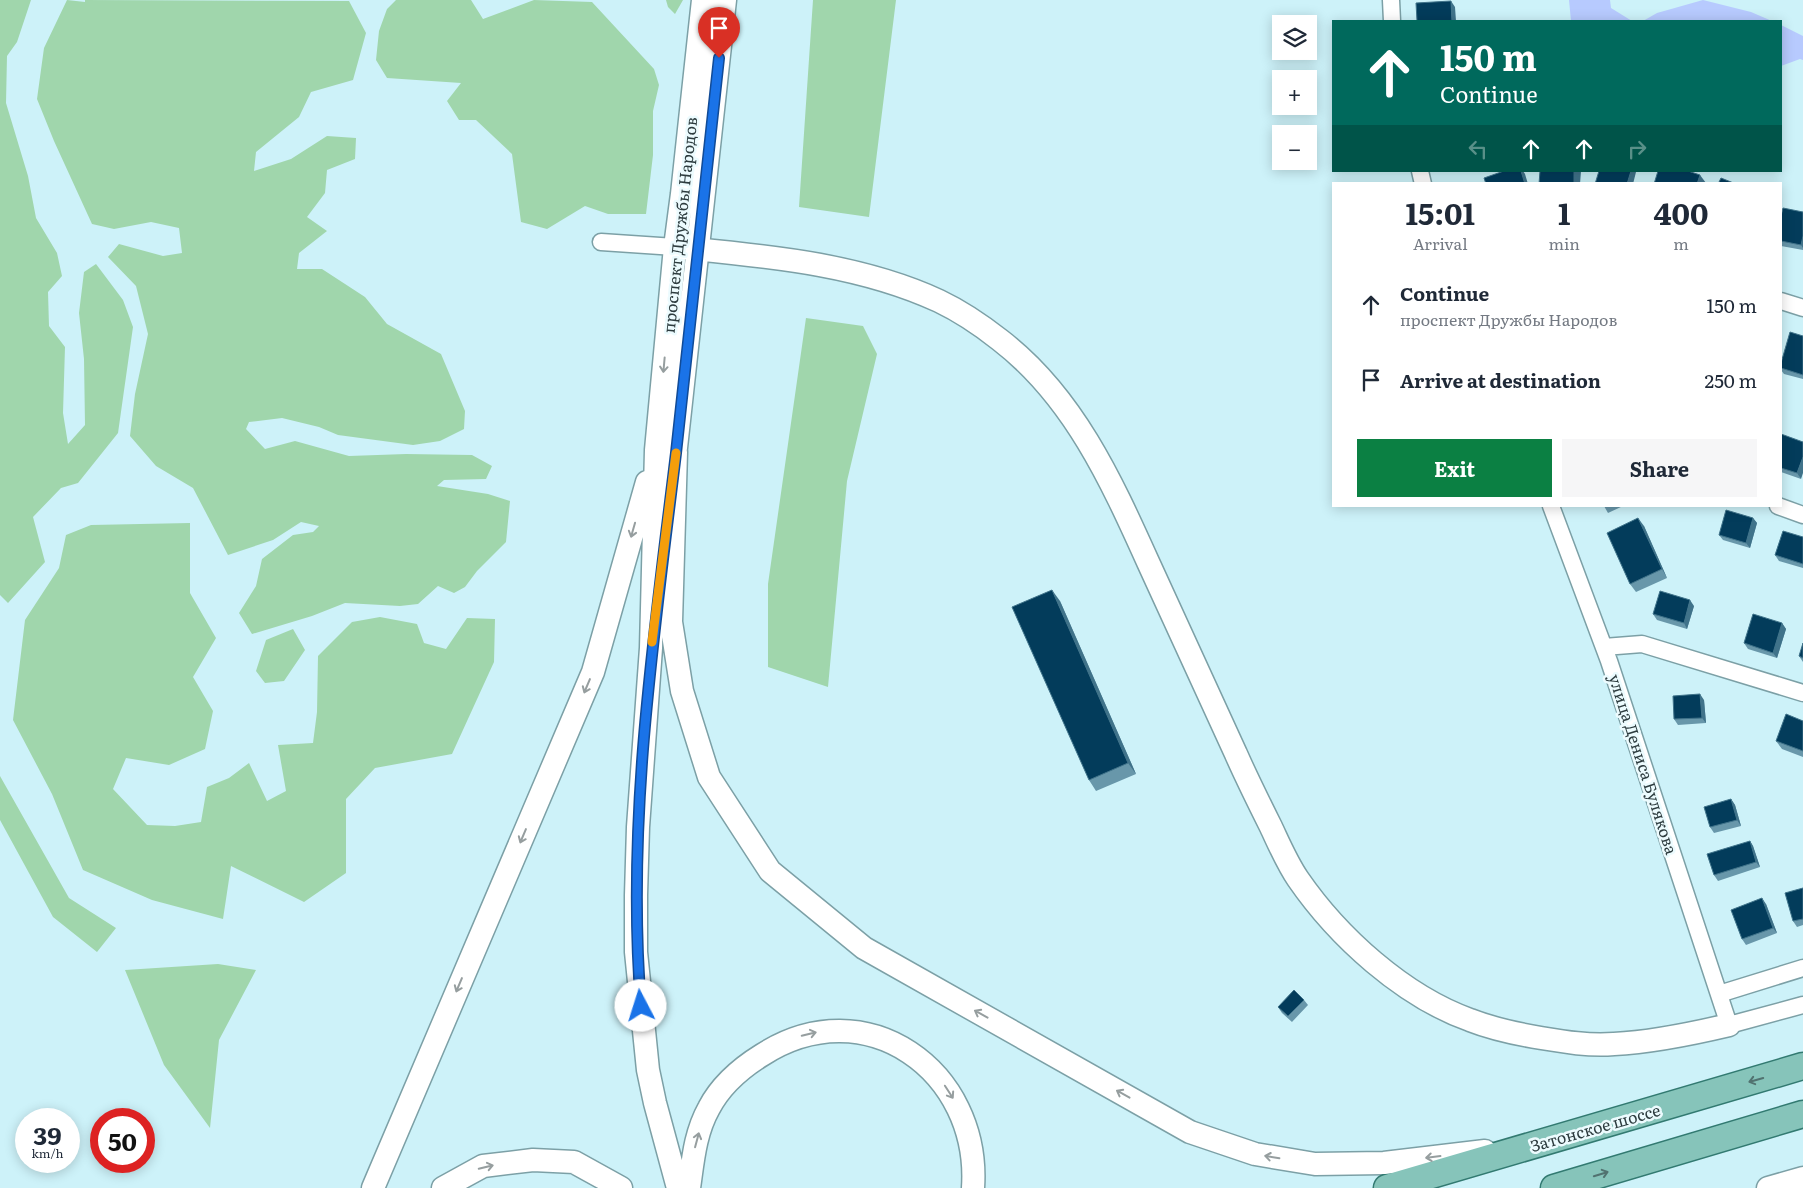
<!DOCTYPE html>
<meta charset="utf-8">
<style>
:root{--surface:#fff;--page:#f6f6f7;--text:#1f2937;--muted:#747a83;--accent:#0b8043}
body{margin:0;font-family:Literata,serif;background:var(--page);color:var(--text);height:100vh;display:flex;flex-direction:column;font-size:19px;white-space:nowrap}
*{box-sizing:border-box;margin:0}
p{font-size:16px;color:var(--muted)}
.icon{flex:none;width:28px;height:28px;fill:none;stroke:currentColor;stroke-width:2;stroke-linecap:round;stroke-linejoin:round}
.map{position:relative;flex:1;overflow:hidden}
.details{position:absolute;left:1332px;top:182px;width:450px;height:325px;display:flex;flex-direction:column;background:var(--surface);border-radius:0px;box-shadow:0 2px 12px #0003}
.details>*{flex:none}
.banner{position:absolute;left:1332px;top:20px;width:450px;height:152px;border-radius:0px;box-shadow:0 2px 12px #0003;background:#00695c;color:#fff;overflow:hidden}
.controls{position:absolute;left:1272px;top:15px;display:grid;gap:10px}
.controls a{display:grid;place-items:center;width:45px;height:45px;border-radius:0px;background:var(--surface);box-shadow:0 2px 12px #0003;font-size:25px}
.speed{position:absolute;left:15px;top:1108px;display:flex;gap:10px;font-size:25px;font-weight:700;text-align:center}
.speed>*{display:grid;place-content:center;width:65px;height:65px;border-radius:50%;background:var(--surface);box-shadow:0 2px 12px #0003;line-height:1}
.speed small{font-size:12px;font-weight:400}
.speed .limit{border:8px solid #d22;background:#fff;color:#111}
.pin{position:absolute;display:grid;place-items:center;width:42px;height:42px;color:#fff;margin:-51px -21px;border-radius:50% 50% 50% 0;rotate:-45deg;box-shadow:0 0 5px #0007}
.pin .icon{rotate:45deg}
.me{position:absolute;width:55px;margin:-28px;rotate:355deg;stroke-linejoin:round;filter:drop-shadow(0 0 4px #0008)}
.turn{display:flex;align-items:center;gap:18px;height:105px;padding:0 25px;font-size:22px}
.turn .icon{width:65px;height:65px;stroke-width:2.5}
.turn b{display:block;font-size:35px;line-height:42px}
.lanes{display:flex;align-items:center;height:48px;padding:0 25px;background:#0003;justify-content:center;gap:25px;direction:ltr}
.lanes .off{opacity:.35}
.eta{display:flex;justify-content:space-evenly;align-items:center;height:85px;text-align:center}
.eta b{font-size:30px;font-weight:700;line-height:35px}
.primary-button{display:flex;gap:10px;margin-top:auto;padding:10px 25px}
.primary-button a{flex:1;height:58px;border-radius:0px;background:var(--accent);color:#fff;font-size:20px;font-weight:700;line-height:58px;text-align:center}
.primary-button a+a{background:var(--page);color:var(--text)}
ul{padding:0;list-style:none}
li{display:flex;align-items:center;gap:15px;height:75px;padding:0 25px}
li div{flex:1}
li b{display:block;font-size:19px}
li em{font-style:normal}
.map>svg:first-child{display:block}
.green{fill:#a0d6ac}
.water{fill:#b7cafe}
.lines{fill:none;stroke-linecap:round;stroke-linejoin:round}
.street-casing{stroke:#7ca0a6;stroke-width:19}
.secondary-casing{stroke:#7ca0a6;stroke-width:25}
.primary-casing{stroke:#327a71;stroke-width:29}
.street{stroke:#fff;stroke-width:16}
.secondary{stroke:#fff;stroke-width:22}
.primary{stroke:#86c4ba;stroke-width:26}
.wall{fill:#6897aa}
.shaded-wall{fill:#40738a}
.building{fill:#033c5b;stroke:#40738a}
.oneway{stroke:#969e9f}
.oneway2{stroke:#517270}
.route-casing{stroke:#114b97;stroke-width:12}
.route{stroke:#1a73e8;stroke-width:9}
.slow{stroke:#f59e0b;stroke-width:9}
.labels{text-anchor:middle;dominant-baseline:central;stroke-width:5;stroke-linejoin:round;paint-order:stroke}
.street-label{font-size:16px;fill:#2d3c3f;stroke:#ecfbfe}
</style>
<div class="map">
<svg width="1803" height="1188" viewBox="0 0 1803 1188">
<rect width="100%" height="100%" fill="#cdf2f9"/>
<path class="green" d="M0,0H31L17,42L7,56L6,103L28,176L36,218L57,253L62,276L48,292L49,326L65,347L63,413L68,444L85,425L84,359L79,313L84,272L96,264L123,300L133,327L118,433L78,483L61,488L33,517L45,562L8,603L0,595Z
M67,0L85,2V0L349,1L366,33L353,80L311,92L299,117L256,152L254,171L291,159L327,136L356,138L355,159L327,170L325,193L307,217L327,231L299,253L297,269H322L365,297L387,324L441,354L465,411L464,429L440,441L413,445L338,435L319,427L282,418L249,422L246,429L265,449L295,441L349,456L406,454L472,455L492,466L486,479L444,480L437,486L488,494L510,501L506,542L477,571L465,587L454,593L438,586L418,604L400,606L345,603L312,616L252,634L239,613L256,586L262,559L293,535L313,532L319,526L301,522L273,540L228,555L193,488L156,466L130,436L135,394L148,334L136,286L108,257L119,244L163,256L182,253L179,228L151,222L114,229L92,224L54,141L37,99L44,48Z
M396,0H471L483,19L534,0L592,2L654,69L659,85L653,111V155L646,214H608L585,206L547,229L521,222L512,154L476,120H459L447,101L461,83L387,78L376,60L379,31L387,9Z
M666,0H683L675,14L668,7Z
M813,0H896L869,217L799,207Z
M806,318L863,326L877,354L847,481L828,687L768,667V584Z
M190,523V593L216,638L193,677L213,711L205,749L169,765L126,758L113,789L147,825L175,826L201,822L207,787L229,778L249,763L267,801L286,791L278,745L313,743L317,712L318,656L352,622L380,617L417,624L424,643L446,649L467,618L495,619L494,662L452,754L375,768L346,799V873L304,902L231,866L223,919L152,900L83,870L52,794L13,720L25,620L59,568L66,535L91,525Z
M293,629L305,650L284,681L265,683L256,671L266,640Z
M0,776L69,898L116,928L97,952L53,917L0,820Z
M218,964L256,970L219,1040L210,1128L164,1065L125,970Z"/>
<path class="water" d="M1569,0H1610L1611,8L1632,21H1571Z
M1703,0L1751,12L1772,21H1643L1657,13Z
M1781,25L1803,36V60L1800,59L1781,66Z"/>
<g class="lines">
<g class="street-casing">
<path id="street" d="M1391,0L1392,21
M1420,171L1423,184
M601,242L675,247
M1781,301L1803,308
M1551,506L1609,661L1729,1025L1803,1005
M1778,506L1803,515
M1604,647L1642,644L1803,693
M1719,994L1803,968"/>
</g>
<g class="secondary-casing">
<path id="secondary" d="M675,247C763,256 857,263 939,301C960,311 981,325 1000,340C1073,396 1111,480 1148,562C1178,626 1207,690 1236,754C1247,779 1259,803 1271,827C1279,844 1287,863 1298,879C1338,937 1403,996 1470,1020C1493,1029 1517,1034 1541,1038C1565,1042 1589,1046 1614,1044C1653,1042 1691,1034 1729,1025
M676,452L671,622L682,691L709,777L770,871L864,948L1190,1132L1255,1154L1315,1164L1384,1163L1485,1151
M674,466L725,0
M373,1188L593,672L647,482
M443,1188L483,1166L533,1160L574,1162L621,1188
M678,1188L655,1103L648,1070L636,952V895L638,827L651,648L656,450L675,247L682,194L703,0
M689,1188C693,1160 695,1133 709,1108C721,1085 741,1068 762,1055C866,988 981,1071 973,1188
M1768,1188L1803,1178"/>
</g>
<g class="primary-casing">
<path id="primary" d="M1387,1188L1803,1066
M1554,1188L1803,1114"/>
</g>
<use href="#street" class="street"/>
<use href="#secondary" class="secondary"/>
<use href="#primary" class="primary"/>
</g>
<path class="wall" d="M1803,212V250L1781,246V216Z
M1803,336V379L1784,374L1781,370V363Z
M1781,434L1801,479L1781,472Z
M1604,506H1623L1608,513Z
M1753,518L1757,523L1750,548L1723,540L1719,535Z
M1644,526L1667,578L1636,592L1630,584Z
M1803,537V568L1779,561L1775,555Z
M1060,601L1136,774L1096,791L1089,780Z
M1694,606L1687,629L1657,620L1653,614Z
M1782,623L1786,629L1777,658L1748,649L1744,643Z
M1803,643V662L1799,656Z
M1704,700L1706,723L1678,725L1674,719Z
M1803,721V757L1782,749L1776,741Z
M1731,799L1735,805L1741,826L1714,833L1710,827Z
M1750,841L1753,846L1760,867L1718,881L1714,875Z
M1803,888V925L1797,927L1793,921Z
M1766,904L1777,933L1746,945L1742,939Z
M1304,1000L1308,1005L1292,1022L1282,1013L1278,1007Z"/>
<path class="shaded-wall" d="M1451,1L1455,7L1456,21H1452Z
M1521,171H1523L1525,174L1528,184H1525Z
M1574,171H1581L1580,184H1574Z
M1631,171L1636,172L1633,184H1627Z
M1700,175L1706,183V184H1697Z
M1803,236V248L1801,245Z
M1803,457V473L1801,479L1797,473Z
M1638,518L1644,526L1667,578L1662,569Z
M1753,518L1757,523L1750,548L1746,543Z
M1052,590L1060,601L1136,774L1128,763Z
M1690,600L1694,606L1687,629L1684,623Z
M1782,623L1786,629L1777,658L1773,653Z
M1700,694L1704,700L1706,723L1702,718Z
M1731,799L1735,805L1741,826L1737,820Z
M1750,841L1753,846L1760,867L1756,862Z
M1762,898L1766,904L1777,933L1773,928Z"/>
<path class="building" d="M1451,1L1452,21H1417L1416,3Z
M1504,171H1521L1525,184H1486L1484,178Z
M1540,171H1574V184H1539Z
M1599,171H1631L1627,184H1595Z
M1658,171H1688L1700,175L1697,184H1654Z
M1721,178L1736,184H1718Z
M1783,208L1803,212V236L1801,245L1781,241V216Z
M1790,332L1803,336V375L1781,368V363Z
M1781,434L1803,442V457L1797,473L1781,468Z
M1726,510L1753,518L1746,543L1719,535Z
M1638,518L1662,569L1630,584L1607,533Z
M1783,531L1803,537V564L1775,555Z
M1052,590L1128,763L1089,780L1012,607Z
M1660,591L1690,600L1684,623L1653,614Z
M1753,614L1782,623L1773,653L1744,643Z
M1803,643V658L1799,656Z
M1700,694L1702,718L1674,719L1673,696Z
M1786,714L1803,721V751L1776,741Z
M1731,799L1737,820L1710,827L1704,807Z
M1750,841L1756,862L1714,875L1707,854Z
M1803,888V919L1793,921L1785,893Z
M1762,898L1773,928L1742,939L1731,910Z
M1294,990L1304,1000L1288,1016L1278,1007Z"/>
<defs><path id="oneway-shaft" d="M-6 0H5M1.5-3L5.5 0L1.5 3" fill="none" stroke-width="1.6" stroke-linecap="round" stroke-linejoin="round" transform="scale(1.25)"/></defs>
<g class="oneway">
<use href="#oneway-shaft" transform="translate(664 365) rotate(95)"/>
<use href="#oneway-shaft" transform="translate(633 530) rotate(106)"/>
<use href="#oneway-shaft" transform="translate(587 686) rotate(113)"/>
<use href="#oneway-shaft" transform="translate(523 836) rotate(113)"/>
<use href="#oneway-shaft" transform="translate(459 985) rotate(113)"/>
<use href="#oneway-shaft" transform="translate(981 1014) rotate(-151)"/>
<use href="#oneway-shaft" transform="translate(809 1034) rotate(-14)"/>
<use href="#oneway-shaft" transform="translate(949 1092) rotate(57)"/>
<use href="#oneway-shaft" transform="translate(1123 1094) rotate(-151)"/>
<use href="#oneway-shaft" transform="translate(697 1140) rotate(-75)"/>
<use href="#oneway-shaft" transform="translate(1272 1157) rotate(-171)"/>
<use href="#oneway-shaft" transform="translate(1433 1157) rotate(173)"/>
<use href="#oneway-shaft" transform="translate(486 1167) rotate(-14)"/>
</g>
<g class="oneway2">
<use href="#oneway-shaft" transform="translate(1756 1080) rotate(164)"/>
<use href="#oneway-shaft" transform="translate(1601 1174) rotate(-17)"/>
</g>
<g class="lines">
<g class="route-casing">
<path id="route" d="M641,1006C626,821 654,636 676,453C691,321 704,189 719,58"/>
</g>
<use href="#route" class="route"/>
<path class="slow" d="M652,642L676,453"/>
</g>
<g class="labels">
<g class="street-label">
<text transform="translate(679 225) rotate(-84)">проспект Дружбы Народов</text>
<text transform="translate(1644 764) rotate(72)">улица Дениса Булякова</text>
<text transform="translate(1595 1127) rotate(-16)">Затонское шоссе</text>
</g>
</g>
</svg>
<div class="controls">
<a><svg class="icon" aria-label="layers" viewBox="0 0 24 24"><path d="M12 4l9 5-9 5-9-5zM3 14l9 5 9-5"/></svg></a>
<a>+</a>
<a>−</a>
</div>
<div class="speed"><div>39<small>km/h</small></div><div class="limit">50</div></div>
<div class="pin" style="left:719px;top:58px;background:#d93025"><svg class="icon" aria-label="arrive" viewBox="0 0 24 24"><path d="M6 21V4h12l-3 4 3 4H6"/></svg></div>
<svg class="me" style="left:641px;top:1006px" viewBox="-20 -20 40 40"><circle r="19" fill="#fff"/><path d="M0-13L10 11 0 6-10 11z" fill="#1a73e8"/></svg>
<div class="banner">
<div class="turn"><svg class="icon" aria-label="ahead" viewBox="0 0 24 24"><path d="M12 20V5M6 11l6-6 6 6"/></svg><div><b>150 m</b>Continue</div></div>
<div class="lanes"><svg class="icon off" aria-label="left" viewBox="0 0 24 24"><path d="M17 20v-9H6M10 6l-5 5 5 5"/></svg><svg class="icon" aria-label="ahead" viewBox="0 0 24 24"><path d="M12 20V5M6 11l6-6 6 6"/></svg><svg class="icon" aria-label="ahead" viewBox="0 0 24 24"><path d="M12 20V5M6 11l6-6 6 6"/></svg><svg class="icon off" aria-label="right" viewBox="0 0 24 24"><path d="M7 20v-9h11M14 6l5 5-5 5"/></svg></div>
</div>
<section class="details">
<div class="eta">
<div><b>15:01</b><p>Arrival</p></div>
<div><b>1</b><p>min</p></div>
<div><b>400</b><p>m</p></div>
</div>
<ul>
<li><svg class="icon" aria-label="ahead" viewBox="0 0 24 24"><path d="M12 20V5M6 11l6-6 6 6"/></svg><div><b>Continue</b><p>проспект Дружбы Народов</p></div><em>150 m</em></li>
<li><svg class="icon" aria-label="arrive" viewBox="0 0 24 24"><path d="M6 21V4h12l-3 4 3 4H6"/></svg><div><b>Arrive at destination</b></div><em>250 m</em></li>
</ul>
<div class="primary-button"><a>Exit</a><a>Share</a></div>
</section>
</div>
